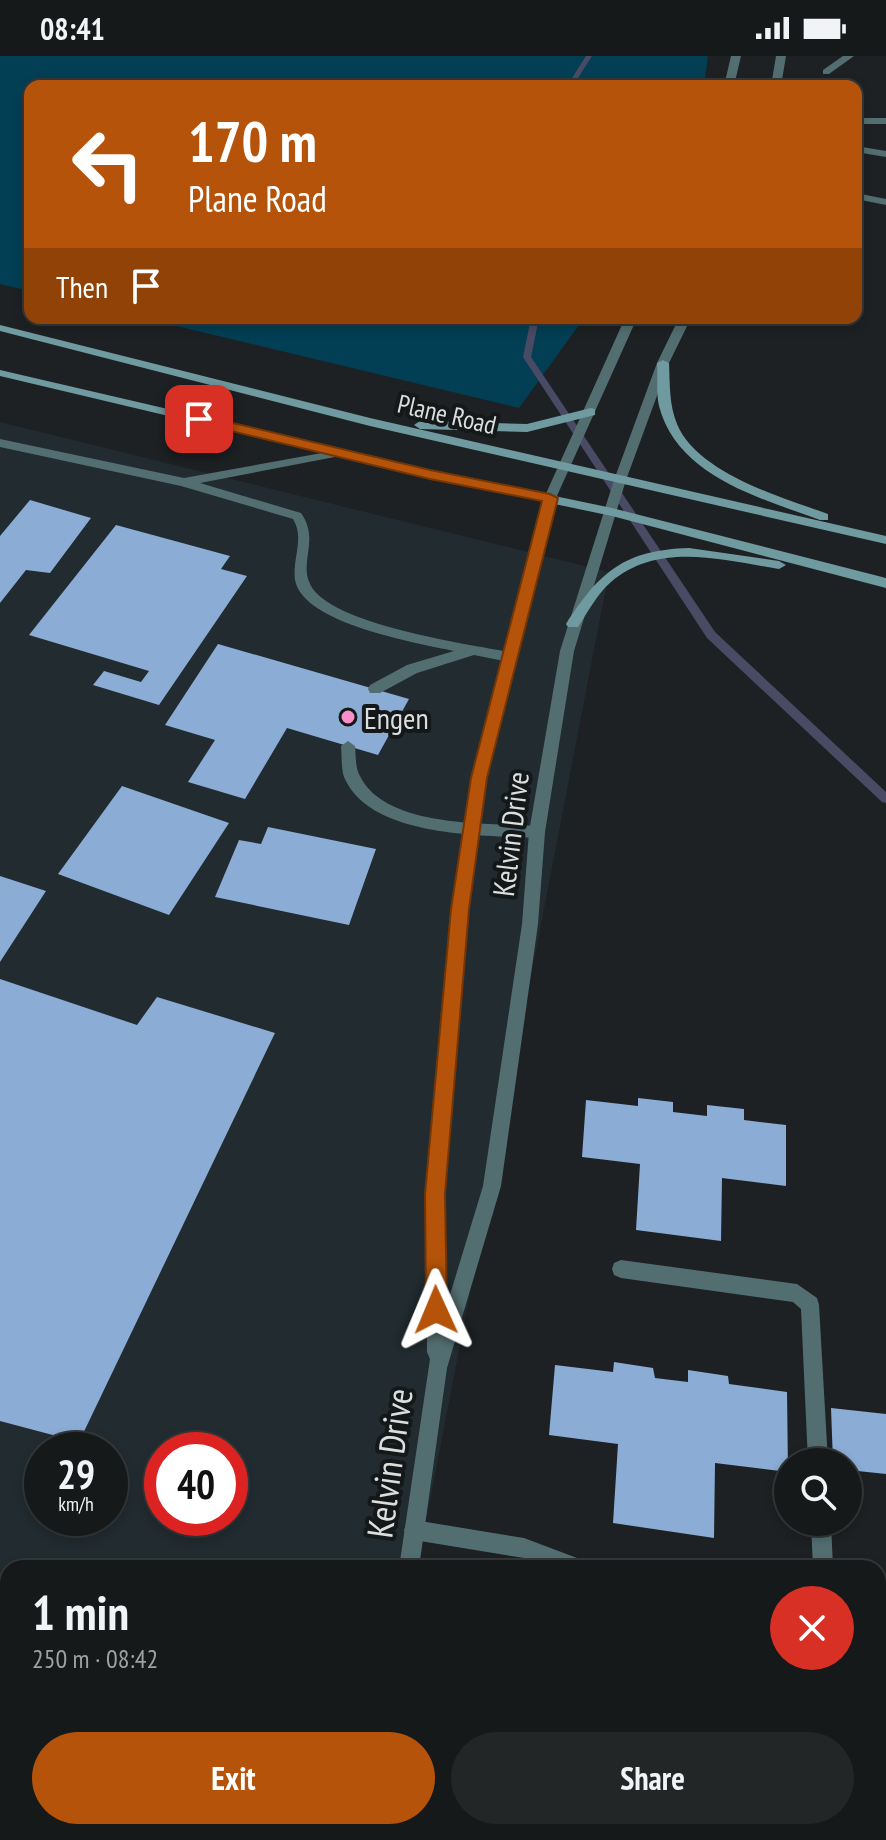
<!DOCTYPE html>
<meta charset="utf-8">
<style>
:root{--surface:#16191a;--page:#232627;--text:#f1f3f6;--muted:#9ea0a2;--line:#353839;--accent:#b45309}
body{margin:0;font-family:"PT Sans Narrow",sans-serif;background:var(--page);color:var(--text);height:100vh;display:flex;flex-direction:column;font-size:30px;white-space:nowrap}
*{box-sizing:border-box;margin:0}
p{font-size:26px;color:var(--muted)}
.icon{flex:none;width:44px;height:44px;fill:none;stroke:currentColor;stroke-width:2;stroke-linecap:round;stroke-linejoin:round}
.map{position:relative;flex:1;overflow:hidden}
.details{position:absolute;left:0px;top:1504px;width:886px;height:280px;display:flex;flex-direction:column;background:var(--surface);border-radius:24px 24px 0 0;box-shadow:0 4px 12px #0003,0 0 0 2px var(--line)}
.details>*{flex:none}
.hud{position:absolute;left:24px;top:24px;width:838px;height:244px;border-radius:16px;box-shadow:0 4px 12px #0003,0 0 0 2px var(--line);background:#b45309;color:#fff;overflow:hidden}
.controls{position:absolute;left:774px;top:1392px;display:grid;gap:16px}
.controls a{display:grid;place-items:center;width:88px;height:88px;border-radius:50%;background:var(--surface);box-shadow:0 4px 12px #0003,0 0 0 2px var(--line);font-size:40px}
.speed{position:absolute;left:24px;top:1376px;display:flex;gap:16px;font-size:40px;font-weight:700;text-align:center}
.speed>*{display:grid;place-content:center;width:104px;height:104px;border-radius:50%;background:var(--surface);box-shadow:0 4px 12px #0003,0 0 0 2px var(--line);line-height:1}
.speed small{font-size:20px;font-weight:400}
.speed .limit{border:12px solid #d22;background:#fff;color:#111}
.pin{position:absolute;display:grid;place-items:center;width:68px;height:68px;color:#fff;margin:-34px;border-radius:16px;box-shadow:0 4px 12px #0006}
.me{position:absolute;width:88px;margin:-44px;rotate:359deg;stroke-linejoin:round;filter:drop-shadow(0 0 6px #0008)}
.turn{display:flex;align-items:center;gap:28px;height:168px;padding:0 32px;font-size:36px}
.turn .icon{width:104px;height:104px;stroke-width:2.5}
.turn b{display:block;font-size:56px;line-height:68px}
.then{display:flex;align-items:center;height:76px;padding:0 32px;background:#0003;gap:16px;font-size:30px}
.round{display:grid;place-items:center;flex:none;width:84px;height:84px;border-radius:42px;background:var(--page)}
.headline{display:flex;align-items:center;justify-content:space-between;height:136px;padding:0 32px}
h1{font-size:48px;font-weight:800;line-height:60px}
.cta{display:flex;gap:16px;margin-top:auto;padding:16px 32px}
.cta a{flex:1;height:92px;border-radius:48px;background:var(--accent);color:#fff;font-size:32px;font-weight:800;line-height:92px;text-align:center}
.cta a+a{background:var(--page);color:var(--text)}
.status{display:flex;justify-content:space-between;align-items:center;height:56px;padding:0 40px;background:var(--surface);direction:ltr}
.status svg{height:22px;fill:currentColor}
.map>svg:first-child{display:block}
.built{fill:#212b30;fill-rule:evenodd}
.green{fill:#023f55}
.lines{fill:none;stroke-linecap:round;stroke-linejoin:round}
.stream{fill:#494a64;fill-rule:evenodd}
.building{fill:#8aacd5}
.service{fill:#536e71;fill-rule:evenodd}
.minor{fill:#536e71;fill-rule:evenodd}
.tertiary{fill:#536e71;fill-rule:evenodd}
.secondary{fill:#6f9aa0;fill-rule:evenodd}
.route{fill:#b45309;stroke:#753606;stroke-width:2}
.poi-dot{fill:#f98fc9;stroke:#141819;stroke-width:3}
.labels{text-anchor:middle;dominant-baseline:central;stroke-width:8;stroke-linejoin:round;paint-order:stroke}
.far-street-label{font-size:26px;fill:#dbdedf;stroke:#141819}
.poi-label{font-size:30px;fill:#dbdedf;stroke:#141819;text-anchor:start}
.street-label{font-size:30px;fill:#dbdedf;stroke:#141819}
.near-street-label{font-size:36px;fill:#dbdedf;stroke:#141819}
</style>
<div class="status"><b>08:41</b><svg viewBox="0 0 49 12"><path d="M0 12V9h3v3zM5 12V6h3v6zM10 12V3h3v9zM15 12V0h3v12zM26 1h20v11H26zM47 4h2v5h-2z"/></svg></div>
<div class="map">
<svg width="886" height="1784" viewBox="0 0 886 1784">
<rect width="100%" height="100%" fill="#1d2123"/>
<path class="built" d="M0,366L609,516L417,1512H8V1776H367L365,1784H0ZM42,1394H110V1462H42ZM162,1394H230V1462H162Z"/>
<path class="green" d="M0,0H708L704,30H30V235L0,228Z
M143,262H584L519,352Z"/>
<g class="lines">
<path class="stream" d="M586,0H592L573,30H567Z
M531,262H539L531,301L715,576L886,736V747L882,746L707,582L523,301Z"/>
</g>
<path class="building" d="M30,444L91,462L50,517L26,514L0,547V480Z
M116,469L230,500L221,513L247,520L159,649L93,629L104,615L141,626L149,615L29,579Z
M218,588L409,643L378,699L287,672L245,743L188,726L215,684L165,669Z
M122,730L229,767L169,859L58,818Z
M268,771L376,793L349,869L215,841L239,784L261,788Z
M0,820L46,835L0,906Z
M0,923L137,969L157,941L275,977L79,1386L0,1365Z
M638,1042L673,1046V1056L707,1060V1049L744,1053V1064L786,1069V1130L722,1122L721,1185L636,1174L640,1108L582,1101L586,1044L638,1050Z
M614,1306L653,1312L655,1322L688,1326V1314L728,1320L729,1328L787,1336L788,1416L715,1407L714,1482L613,1467L618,1388L549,1379L555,1309L613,1316Z
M831,1352L886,1358V1418L848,1414V1406H833Z
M647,1776H730L728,1784H646Z"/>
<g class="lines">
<path class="service" d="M843,0H854L829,18H823V14Z
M856,62H886V68H856Z
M856,90L886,95V101L856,96Z
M856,137L886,143V149L856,143Z
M0,383L184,422L344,393L346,396L340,400L200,427L301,457C320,484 299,505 310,528C328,568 467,588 509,596L516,601L509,606L474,599L417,617L380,637H370L368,633L370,629L407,609L454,595C417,587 303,568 295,524C292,503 305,482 293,463L181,430L0,391Z
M348,685L355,690C356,699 355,712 360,720C385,772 488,767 537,770L545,776L537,782C482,779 370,782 344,721C341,712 342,700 341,690Z"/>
<path class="minor" d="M621,1204L797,1228L817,1242L819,1249L828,1406H808L801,1253L793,1246L621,1222L614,1219L612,1213L614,1207Z
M414,1464L524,1482L585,1505L588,1512H550L524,1502L414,1484L407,1481L404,1474L407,1467Z
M811,1466H831L833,1512H813Z
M878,1553L886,1554V1576L878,1575Z
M0,1557L8,1560V1582L0,1579Z
M878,1765L886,1768V1784H867V1776H878Z"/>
<path class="tertiary" d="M731,0H741L734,30H724Z
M776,0H786L781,30H771Z
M625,262H637L556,442L486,722L468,853L444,1138L446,1252L483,1130L522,868L529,776L560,595L614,424L657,307L679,262H691L669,307L626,424L574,595L545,776L538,868L501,1130L447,1312L419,1512H399L430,1303L427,1296L426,1138L452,853L472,722L544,442Z
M361,1776H383L382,1784H360Z"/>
<path class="secondary" d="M0,269L370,362L886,480V488L370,370L0,275Z
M663,304L669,307C670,329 669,348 677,368C697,417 783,442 828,458V464H820C760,442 677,420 659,350C656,337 658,321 657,307Z
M0,314L430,414L612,452L886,522V532L612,460L430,422L0,320Z
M591,352L595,353V359L527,376L420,373L414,369L420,365L527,368Z
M689,492L779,505L786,509L779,513C724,504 658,485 611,526C597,538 588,556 578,571H568L566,568C600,515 625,494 689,492Z"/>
</g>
<path class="route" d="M199,359L430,414L550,438L558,442L487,722L469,853L445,1138L447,1254L444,1261L436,1264L429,1261L426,1254L425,1138L451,853L471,722L542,445L430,423L194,366L192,363Z"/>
<circle class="poi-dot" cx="348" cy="661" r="8"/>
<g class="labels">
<g class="far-street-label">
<text transform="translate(447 358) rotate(13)">Plane Road</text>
</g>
<g class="poi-label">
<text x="364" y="661">Engen</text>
</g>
<g class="street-label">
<text transform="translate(510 778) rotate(-83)">Kelvin Drive</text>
</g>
<g class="near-street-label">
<text transform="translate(389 1407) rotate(-82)">Kelvin Drive</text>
</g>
</g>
</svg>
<div class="controls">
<a><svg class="icon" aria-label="search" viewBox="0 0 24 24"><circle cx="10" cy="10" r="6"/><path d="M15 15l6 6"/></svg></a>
</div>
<div class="speed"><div>29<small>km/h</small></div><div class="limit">40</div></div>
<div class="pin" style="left:199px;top:363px;background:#d93025"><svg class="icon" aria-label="arrive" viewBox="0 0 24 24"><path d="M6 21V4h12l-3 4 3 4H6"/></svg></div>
<svg class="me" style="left:436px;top:1254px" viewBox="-20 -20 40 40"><path d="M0-17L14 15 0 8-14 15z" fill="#b45309" stroke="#fff" stroke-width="4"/></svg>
<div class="hud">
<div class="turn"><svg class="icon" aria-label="left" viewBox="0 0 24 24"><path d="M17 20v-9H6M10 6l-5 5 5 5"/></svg><div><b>170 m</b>Plane Road</div></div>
<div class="then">Then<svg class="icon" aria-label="arrive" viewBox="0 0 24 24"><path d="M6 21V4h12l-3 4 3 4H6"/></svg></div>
</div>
<section class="details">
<div class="headline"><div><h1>1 min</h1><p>250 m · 08:42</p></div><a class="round" style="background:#d93025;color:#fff"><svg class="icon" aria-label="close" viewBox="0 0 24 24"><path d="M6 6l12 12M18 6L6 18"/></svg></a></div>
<div class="cta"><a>Exit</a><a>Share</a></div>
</section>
</div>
